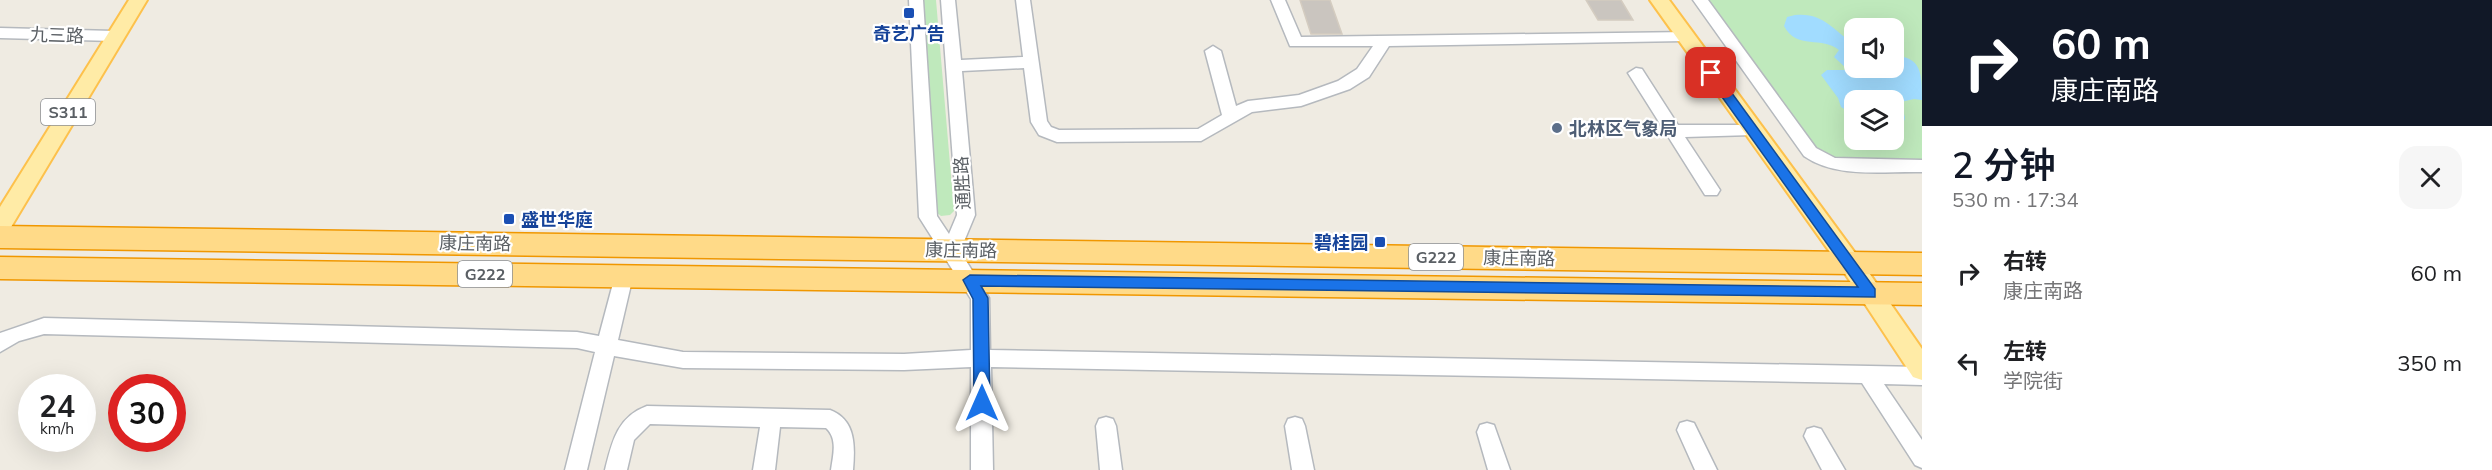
<!DOCTYPE html>
<html lang="zh">
<meta charset="utf-8">
<style>
:root{--surface:#fff;--page:#f6f6f6;--text:#202124;--muted:#757577;--accent:#111827}
body{margin:0;font-family:Mulish,"Noto Sans SC",sans-serif;background:var(--page);color:var(--text);height:100vh;display:flex;flex-direction:column;font-size:22px;white-space:nowrap}
*{box-sizing:border-box;margin:0}
p{font-size:20px;color:var(--muted)}
.icon{flex:none;width:33px;height:33px;fill:none;stroke:currentColor;stroke-width:2;stroke-linecap:round;stroke-linejoin:round}
.map{position:relative;flex:1;overflow:hidden}
.side{display:flex;flex-direction:column;background:var(--surface);width:570px}
.side>*{flex:none}
.hud{background:#111827;color:#fff;overflow:hidden}
.buttons{position:absolute;left:1844px;top:18px;display:grid;gap:12px}
.buttons a{display:grid;place-items:center;width:60px;height:60px;border-radius:12px;background:var(--surface);box-shadow:0 6px 24px #0002;font-size:30px}
.speed{position:absolute;left:18px;top:374px;display:flex;gap:12px;font-size:30px;font-weight:700;text-align:center}
.speed>*{display:grid;place-content:center;width:78px;height:78px;border-radius:50%;background:var(--surface);box-shadow:0 6px 24px #0002;line-height:1}
.speed small{font-size:15px;font-weight:400}
.speed .limit{border:9px solid #d22;background:#fff;color:#111}
.pin{position:absolute;display:grid;place-items:center;width:51px;height:51px;color:#fff;margin:-26px;border-radius:12px;box-shadow:0 3px 9px #0006}
.me{position:absolute;width:66px;margin:-33px;rotate:0deg;stroke-linejoin:round;filter:drop-shadow(0 0 4px #0008)}
.turn{display:flex;align-items:center;gap:21px;height:126px;padding:0 30px;font-size:27px}
.turn .icon{width:78px;height:78px;stroke-width:2.5}
.turn b{display:block;font-size:42px;line-height:51px}
.round{display:grid;place-items:center;flex:none;width:63px;height:63px;border-radius:18px;background:var(--page)}
.headline{display:flex;align-items:center;justify-content:space-between;height:102px;padding:0 30px}
h1{font-size:36px;font-weight:600;line-height:45px;color:var(--accent)}
ul{padding:0;list-style:none}
li{display:flex;align-items:center;gap:18px;height:90px;padding:0 30px}
li div{flex:1}
li b{display:block;font-size:22px}
li em{font-style:normal}
main{display:flex;flex:1;min-height:0}
.map>svg:first-child{display:block}
.green{fill:#bfe9bc;fill-rule:evenodd}
.water{fill:#a1dcff}
.building{fill:#cac5bf;stroke:#d4ccc0;stroke-width:1.5}
.lines{fill:none;stroke-linecap:round;stroke-linejoin:round}
.minor-casing{stroke:#b5b9be;stroke-width:3}
.major-casing{stroke:#fdc14c;stroke-width:4}
.highway-casing{stroke:#f09700;stroke-width:3}
.minor{fill:#fff;fill-rule:evenodd}
.major{fill:#ffeba6;fill-rule:evenodd}
.highway{fill:#ffda88;fill-rule:evenodd}
.route{fill:#1a73e8;stroke:#114b97;stroke-width:1.5}
.transit-dot{fill:#1a4fb4;stroke:#fff;stroke-width:2}
.service-dot{fill:#5c6f8a;stroke:#fff;stroke-width:2}
.labels{text-anchor:middle;dominant-baseline:central;stroke-width:4.5;stroke-linejoin:round;paint-order:stroke}
.shield{fill:#fff;stroke:#8c8f92;stroke-width:1.5}
.shield-label{font-size:16px;font-weight:bold;fill:#5a5f64}
.transit-label{font-size:18px;font-weight:bold;fill:#164399;stroke:#fff}
.street-label{font-size:18px;fill:#5a5f64;stroke:#fff}
.service-label{font-size:18px;font-weight:bold;fill:#4e5e75;stroke:#fff;text-anchor:start}
</style>
<main>
<div class="map">
<svg width="1922" height="470" viewBox="0 0 1922 470">
<rect width="100%" height="100%" fill="#efebe2"/>
<path class="green" d="M920,0H936L954,211L950,215L941,216L936,212Z
M1706,0H1922V160L1830,159L1817,151ZM1854,28H1893V68H1854ZM1854,100H1893V140H1854Z"/>
<path class="water" d="M1795,15C1823,12 1833,30 1854,44V68H1893V56C1922,56 1922,74 1922,100L1914,99L1901,102L1905,118L1903,124L1893,125V100H1854V115L1841,107L1838,98L1821,75L1827,70H1845L1846,68L1834,57L1839,50C1823,36 1796,50 1784,26L1787,17Z"/>
<path class="building" d="M1300,0H1330L1342,34H1311Z
M1586,0H1621L1633,20H1598Z"/>
<g class="lines">
<g class="minor-casing">
<path id="minor" d="M909,0H923L937,216L949,234L957,215L941,0H955L961,60L1023,57L1016,0H1030L1047,121L1051,127L1059,130L1198,129L1222,115L1205,51L1213,46L1221,51L1236,106L1248,101L1299,95L1338,81L1357,69L1373,46H1290L1271,0H1285L1301,37L1689,32L1692,36L1684,41L1389,46L1369,77L1350,89L1301,106L1252,112L1201,141L1057,142L1039,135L1031,122L1024,68L962,71L975,215L960,251L989,298L990,350L1922,367V385L1884,384L1922,440V468L1915,465L1862,383L991,367L993,470H971V367L904,370L683,368L614,356L587,470H565L595,352L577,348L44,334L19,341L0,352V333L44,318L577,332L599,336L615,276L617,271L624,269L631,271L633,276L618,340L683,352L904,354L971,350V299L919,217Z
M1693,0H1708L1816,148L1835,158L1922,160V172C1883,171 1837,179 1804,156Z
M0,28L114,31L122,36L114,41L0,38Z
M1636,68L1642,69L1678,125H1758L1760,129L1758,133L1752,135L1685,137L1720,190L1717,195H1705L1628,73Z
M647,406L830,410C856,420 855,446 853,470H831C833,455 838,439 826,428L780,427L775,470H753L760,427L650,424L634,440L627,470H605C612,442 617,417 647,406Z
M1106,417L1113,419L1116,426L1122,470H1100L1096,426L1099,419Z
M1295,417L1302,419L1305,426L1314,470H1292L1285,426L1288,419Z
M1687,421L1694,423L1717,470H1695L1677,430L1680,423Z
M1487,423L1494,425L1510,470H1488L1477,432L1480,425Z
M1814,427L1821,429L1845,470H1822L1804,436L1807,429Z"/>
</g>
<g class="major-casing">
<path id="major" d="M129,0H147L8,232L0,235V207Z
M1650,0H1669L1858,257L1922,349V380L1913,377L1842,269Z"/>
</g>
<g class="highway-casing">
<path id="highway" d="M0,226L1922,253V275L0,248Z
M0,257L1922,283V305L0,279Z"/>
</g>
<use href="#minor" class="minor"/>
<use href="#major" class="major"/>
<use href="#highway" class="highway"/>
</g>
<path class="route" d="M1711,69L1715,70L1875,289V297L981,286L988,298L990,403L988,408H977L974,403L973,299L963,280L970,275L1858,287L1707,76V70Z"/>
<g class="transit-dot">
<rect x="903" y="7" width="12" height="12" rx="3"/>
<rect x="503" y="213" width="12" height="12" rx="3"/>
<rect x="1374" y="236" width="12" height="12" rx="3"/>
</g>
<circle class="service-dot" cx="1557" cy="128" r="6"/>
<g class="labels">
<g class="shield">
<rect x="41" y="99" width="54" height="26" rx="4.5"/>
<rect x="1409" y="244" width="54" height="26" rx="4.5"/>
<rect x="458" y="261" width="54" height="26" rx="4.5"/>
</g>
<g class="shield-label">
<text x="68" y="112">S311</text>
<text x="1436" y="257">G222</text>
<text x="485" y="274">G222</text>
</g>
<g class="transit-label">
<text x="909" y="33">奇艺广告</text>
<text x="521" y="219" text-anchor="start">盛世华庭</text>
<text x="1368" y="242" text-anchor="end">碧桂园</text>
</g>
<g class="street-label">
<text transform="translate(57 35) rotate(2)">九三路</text>
<text transform="translate(962 183) rotate(-93)">通胜路</text>
<text transform="translate(475 243) rotate(1)">康庄南路</text>
<text transform="translate(961 250) rotate(1)">康庄南路</text>
<text transform="translate(1519 258) rotate(1)">康庄南路</text>
</g>
<g class="service-label">
<text x="1569" y="128">北林区气象局</text>
</g>
</g>
</svg>
<div class="buttons">
<a><svg class="icon" aria-label="sound" viewBox="0 0 24 24"><path d="M4 9h4l5-4v14l-5-4H4zM17 9q2 3 0 6"/></svg></a>
<a><svg class="icon" aria-label="layers" viewBox="0 0 24 24"><path d="M12 4l9 5-9 5-9-5zM3 14l9 5 9-5"/></svg></a>
</div>
<div class="speed"><div>24<small>km/h</small></div><div class="limit">30</div></div>
<div class="pin" style="left:1711px;top:73px;background:#d93025"><svg class="icon" aria-label="arrive" viewBox="0 0 24 24"><path d="M6 21V4h12l-3 4 3 4H6"/></svg></div>
<svg class="me" style="left:982px;top:403px" viewBox="-20 -20 40 40"><path d="M0-17L14 15 0 8-14 15z" fill="#1a73e8" stroke="#fff" stroke-width="4"/></svg>
</div>
<section class="side">
<div class="hud">
<div class="turn"><svg class="icon" aria-label="right" viewBox="0 0 24 24"><path d="M7 20v-9h11M14 6l5 5-5 5"/></svg><div><b>60 m</b>康庄南路</div></div>
</div>
<div class="headline"><div><h1>2 分钟</h1><p>530 m · 17:34</p></div><a class="round"><svg class="icon" aria-label="close" viewBox="0 0 24 24"><path d="M6 6l12 12M18 6L6 18"/></svg></a></div>
<ul>
<li><svg class="icon" aria-label="right" viewBox="0 0 24 24"><path d="M7 20v-9h11M14 6l5 5-5 5"/></svg><div><b>右转</b><p>康庄南路</p></div><em>60 m</em></li>
<li><svg class="icon" aria-label="left" viewBox="0 0 24 24"><path d="M17 20v-9H6M10 6l-5 5 5 5"/></svg><div><b>左转</b><p>学院街</p></div><em>350 m</em></li>
</ul>
</section>
</main>
